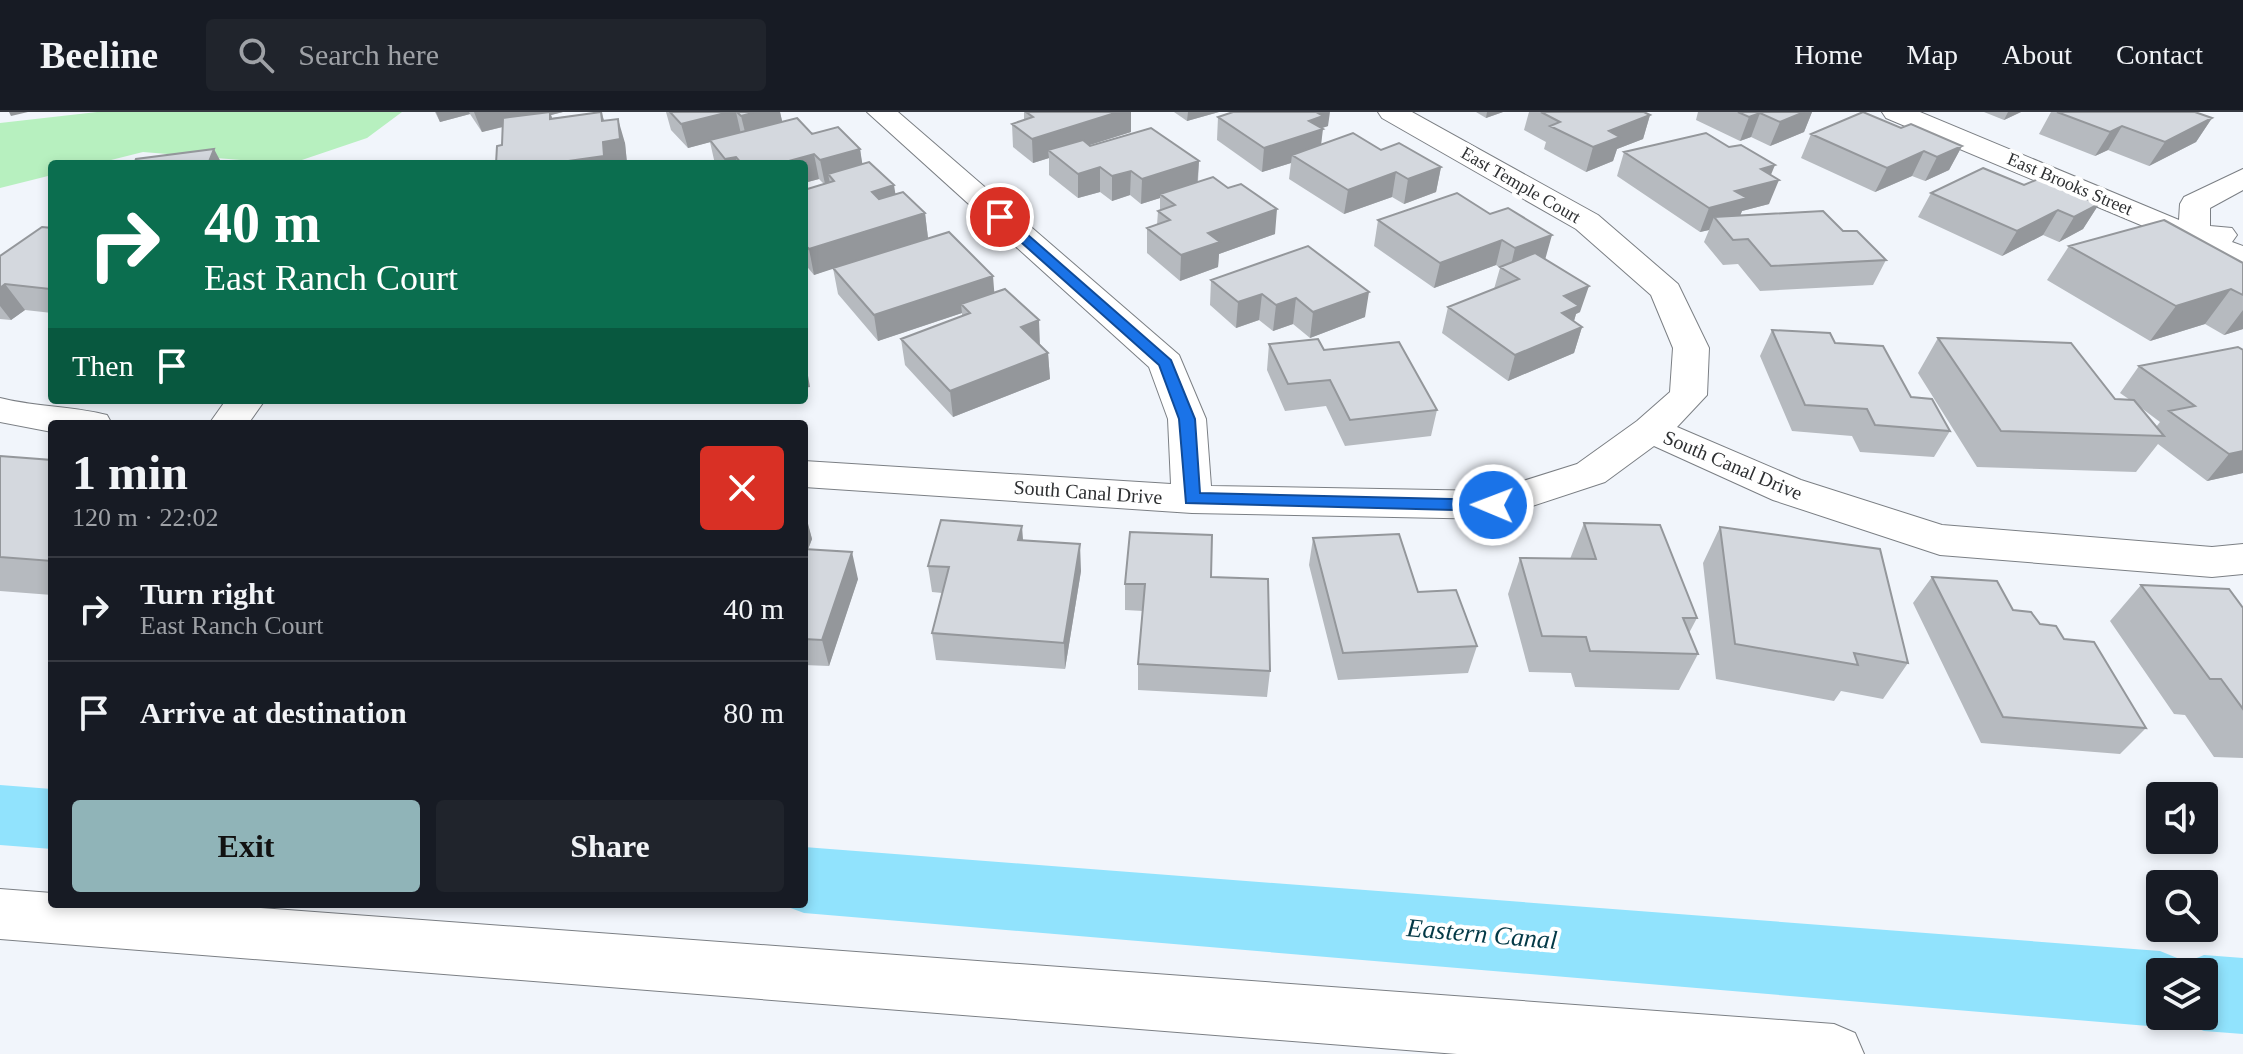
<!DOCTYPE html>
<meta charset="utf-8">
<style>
:root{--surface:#171b24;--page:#20242c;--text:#f1f3f6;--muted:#9ea1a6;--line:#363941;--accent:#90b4b8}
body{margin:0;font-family:"Times New Roman",serif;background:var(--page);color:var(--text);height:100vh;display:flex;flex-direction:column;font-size:30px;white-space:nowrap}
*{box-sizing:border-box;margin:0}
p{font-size:26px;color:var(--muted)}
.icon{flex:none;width:44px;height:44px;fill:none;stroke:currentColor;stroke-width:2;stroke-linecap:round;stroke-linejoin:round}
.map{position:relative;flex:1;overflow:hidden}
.details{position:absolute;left:48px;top:308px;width:760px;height:488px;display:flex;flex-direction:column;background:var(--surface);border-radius:8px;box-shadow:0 4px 12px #0003}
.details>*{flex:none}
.top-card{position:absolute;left:48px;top:48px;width:760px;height:244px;border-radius:8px;box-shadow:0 4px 12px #0003;background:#0b6e4f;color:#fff;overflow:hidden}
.controls{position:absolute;left:2146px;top:670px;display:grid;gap:16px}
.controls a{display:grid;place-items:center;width:72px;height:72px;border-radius:8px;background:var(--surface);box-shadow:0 4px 12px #0003;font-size:40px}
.pin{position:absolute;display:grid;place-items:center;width:68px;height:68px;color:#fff;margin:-34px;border:4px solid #fff;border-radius:50%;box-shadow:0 2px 8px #0007}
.me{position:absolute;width:88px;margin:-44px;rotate:271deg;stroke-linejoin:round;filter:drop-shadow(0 0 6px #0008)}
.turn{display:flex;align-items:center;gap:28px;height:168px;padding:0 24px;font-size:36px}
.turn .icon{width:104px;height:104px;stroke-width:2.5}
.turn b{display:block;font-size:56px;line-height:68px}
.then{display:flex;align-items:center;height:76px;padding:0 24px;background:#0003;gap:16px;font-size:30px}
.round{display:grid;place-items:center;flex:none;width:84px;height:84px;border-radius:8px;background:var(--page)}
.head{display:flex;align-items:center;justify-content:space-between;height:136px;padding:0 24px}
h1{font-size:48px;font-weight:600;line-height:60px}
.button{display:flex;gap:16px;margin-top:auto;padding:16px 24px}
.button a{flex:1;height:92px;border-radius:8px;background:var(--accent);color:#111;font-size:32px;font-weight:600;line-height:92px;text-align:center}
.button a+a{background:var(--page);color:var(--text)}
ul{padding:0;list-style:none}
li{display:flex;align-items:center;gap:24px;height:104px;padding:0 24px;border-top:2px solid var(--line)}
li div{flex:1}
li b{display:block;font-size:30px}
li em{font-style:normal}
header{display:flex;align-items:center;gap:48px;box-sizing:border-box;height:112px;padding:0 40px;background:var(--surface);border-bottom:2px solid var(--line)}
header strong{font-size:38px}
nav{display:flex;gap:44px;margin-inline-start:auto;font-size:28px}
.search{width:560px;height:72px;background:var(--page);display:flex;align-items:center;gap:20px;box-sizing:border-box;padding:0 28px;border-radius:8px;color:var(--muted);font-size:30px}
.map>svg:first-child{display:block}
.green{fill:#b7f0bf}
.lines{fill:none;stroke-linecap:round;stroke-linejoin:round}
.canal{fill:#91e3fd;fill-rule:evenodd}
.minor-casing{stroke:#7b7f84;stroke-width:2}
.minor{fill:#fff;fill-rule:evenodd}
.wall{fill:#b6babf;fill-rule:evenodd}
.shaded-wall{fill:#94979b}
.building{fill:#d4d8de;stroke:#94979b;stroke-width:2}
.route{fill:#1a73e8;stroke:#114b97;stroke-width:2}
.labels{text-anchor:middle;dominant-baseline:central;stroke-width:8;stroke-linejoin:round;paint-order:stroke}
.far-street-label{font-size:18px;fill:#2e3032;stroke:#fff}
.street-label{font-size:20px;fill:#2e3032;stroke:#fff}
.near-water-label{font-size:26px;font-style:italic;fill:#033946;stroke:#fff}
</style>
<header>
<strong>Beeline</strong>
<div class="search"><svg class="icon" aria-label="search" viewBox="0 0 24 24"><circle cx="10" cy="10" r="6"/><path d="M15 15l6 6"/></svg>Search here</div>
<nav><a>Home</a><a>Map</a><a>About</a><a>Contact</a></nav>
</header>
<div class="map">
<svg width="2243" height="942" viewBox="0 0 2243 942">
<rect width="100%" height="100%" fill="#f1f5fb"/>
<path class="green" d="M97,0H402L367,26L290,52L143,40L95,52H52V63L0,76V11Z"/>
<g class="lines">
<path class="canal" d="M0,673L52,677V737L0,733Z
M804,735L2160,839L2187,850L2204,843L2243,846V922L2204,919L2177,908L2160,915L804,801L780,792H804ZM2160,860H2204V904H2160Z"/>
<g class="minor-casing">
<path id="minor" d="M867,0H898L1179,243L1206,307L1211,374L1491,379L1577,352L1637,309L1670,280L1673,236L1651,183L1576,117L1382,6L1378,0H1412L1598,103L1678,172L1709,236L1707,283L1677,315L1801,368L1942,413L2212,435L2243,432V462L2212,465L1940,443L1773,388L1654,334L1605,370L1493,407L1192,401L804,375V349L1171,372L1168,307L1149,255Z
M1882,0H1920L2179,108L2180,92L2184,85L2243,57V78L2210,96V114L2232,116L2237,123L2232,130L2243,134V156L1886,6Z
M0,286C35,295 72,294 107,303L112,312H52V320L0,310Z
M226,288H265L248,312H209Z
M0,777L52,781V792H205L1834,912L1855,921L1864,942H1457L0,827Z"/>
</g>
<use href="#minor" class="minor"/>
</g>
<path class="wall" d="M435,0H563L551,3L552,6L602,0L604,9L625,31L627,51L496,52L502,33L503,15L482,20L470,2L440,10Z
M666,0H780L782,10L860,37L862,53L896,82L925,101L928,126L865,146L995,180L1048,241L1050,267L953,305L905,253L901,227L962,204V201L878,229L838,182L833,156L814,163L804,151V78L824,72L819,67L804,71V52H715L710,30L688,36L671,18Z
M1024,0H1131V20L1089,33L1199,49L1198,70L1275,122L1219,142L1218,155L1180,169L1147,141V116L1157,113L1158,99L1160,98V86L1141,92L1130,83L1112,89L1100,80L1078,86L1049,63V46L1033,51L1013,35L1012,12L1024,8Z
M1174,0H1219L1187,9Z
M1476,0H1503L1486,6Z
M1529,0H1644L1650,3L1643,27L1617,37L1613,49L1586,60L1544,37L1546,30L1524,18Z
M1698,0H1812L1804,20L1770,34L1751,25L1740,29L1696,8Z
M1984,0H2021L2004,8Z
M2051,0H2195L2212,6L2196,30L2149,54L2108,38L2095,44L2039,22Z
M1218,5L1328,14L1322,16L1321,33L1381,38L1441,55L1436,80L1404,92L1392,85L1344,102L1289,67L1291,51L1262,60L1217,28Z
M1901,16L1962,34L1949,58L1925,69L1912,64L1875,80L1801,46L1811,22Z
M1624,40L1771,63L1769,92L1742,99L1740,104L1843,119L1886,148L1873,173L1760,179L1738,152L1723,153L1704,130L1709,118L1700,120L1617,64Z
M2024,73L2099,92L2083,117L2059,130L2043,123L2002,144L1918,105L1931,81Z
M1457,81L1545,147L1580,200L1576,202L1574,209L1582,215L1574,241L1508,269L1442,221L1448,195L1494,177L1500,156L1496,153L1434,176L1374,134L1378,108Z
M52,116V201L25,198L11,208L0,207V144Z
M1308,134L1365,205L1310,226L1293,212L1273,219L1259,208L1236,216L1210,193L1211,168Z
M2069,134L2243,151V217L2224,223L2205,212L2150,229L2047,168Z
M1772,218L1835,231L1911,285L1950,319L1934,345L1860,340L1852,324L1792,319L1760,244Z
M1938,226L2115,287L2130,288L2120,281L2139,254L2243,238V361L2207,369L2158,332L2136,360L1977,355L1918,261ZM2140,295L2160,310L2156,315Z
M1269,232L1324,238L1437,298L1431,324L1345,334L1326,294L1285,299L1267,258Z
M0,344L52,348V483L0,479Z
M804,400L812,427L808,437L858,467L829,554L804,553Z
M1584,411L1697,506L1689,521L1698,542L1679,578L1575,575L1571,561L1529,560L1508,482L1520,446L1570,447Z
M1720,415L1908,551L1883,587L1841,579L1834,589L1716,567L1703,451Z
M1313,426L1418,480L1477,534L1468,561L1338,568L1309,453Z
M1023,429L1081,459L1065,557L936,548L932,521L942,481L932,480L928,454Z
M1211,465L1270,559L1267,585L1138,578V552L1143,499L1125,498V472Z
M1932,465L2013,498L2040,512L2064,527L2146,616L2120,642L1981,631L1913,491Z
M2141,473L2243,496V646L2214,645L2185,603L2174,602L2110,509Z"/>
<path class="shaded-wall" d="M9,0H28L11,4Z
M436,0H469L470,2L440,10Z
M474,0H563L551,3L558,23L550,3L482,20Z
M601,0L609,23L618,7L625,31L627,51L547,52L603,30Z
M729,0H736L741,22L688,36L681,12Z
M756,0H780L784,17L747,28L741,4Z
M1118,0H1131V20L1055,44L1048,38L1049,46L1033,51L1032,27Z
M1188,0H1219L1187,9Z
M1310,0H1330L1328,14L1322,16L1323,17L1320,41L1292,43L1291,51L1262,60L1264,36Z
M1487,0H1503L1486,6Z
M1804,0H1812L1804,20L1770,34L1780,10Z
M2008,0H2021L2004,8Z
M1760,1L1751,25L1740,29L1749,5Z
M1650,3L1643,27L1617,37L1613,49L1586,60L1593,35L1609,19Z
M2212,6L2196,30L2149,54L2165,30Z
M2122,14L2108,38L2095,44L2110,20Z
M1962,34L1949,58L1925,69L1937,45Z
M214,37L222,52H208Z
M860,37L864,62H828L830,71L825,72L820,48Z
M1924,39L1912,64L1875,80L1887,56Z
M814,42L819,67L804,71V52H778Z
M736,45L737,52H726L725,47Z
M1199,49L1197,74L1160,82V86L1141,92L1142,67Z
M1775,53L1768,70L1779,68L1769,92L1742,99L1737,111L1714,105L1709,118L1700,120L1709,96L1735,79L1761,57Z
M1100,55V80L1078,86V62Z
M1441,55L1436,80L1404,92L1408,67Z
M1131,59L1130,83L1112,89V64Z
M1396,60L1392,85L1344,102L1348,78Z
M894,73L898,98L876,105L872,80Z
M2099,92L2083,117L2059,130L2074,105Z
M1277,97L1275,122L1219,142L1218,155L1180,169L1181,143L1208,121Z
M2058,98L2043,123L2002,144L2017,119Z
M925,101L928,126L814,163L809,137Z
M1552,123L1545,148L1509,162L1515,136Z
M1502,128L1496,153L1434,176L1440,151Z
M993,164L995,189L961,192L962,201L878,229L874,203Z
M5,172L25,198L11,208L0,194V176Z
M1589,174L1580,200L1576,202L1571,219L1582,215L1574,241L1508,269L1515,243L1564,184Z
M2231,177L2205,212L2150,229L2176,194Z
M1369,180L1365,205L1310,226L1313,200Z
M1262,182L1259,208L1236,216L1238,190Z
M1296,186L1293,212L1273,219L1276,193Z
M2243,198V217L2224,223Z
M1039,208L1040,234L1021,215Z
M804,241L810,275L804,276Z
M1048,241L1050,267L953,305L950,279Z
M2243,339V361L2207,369L2229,342Z
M805,400L812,427L804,448V403Z
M1022,414L1024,441L1018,428Z
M1080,432L1081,459L1065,557L1064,531Z
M852,440L858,467L829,554L822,528Z"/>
<path class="building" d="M550,0V7L601,0L602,9L618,7L620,27L603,30L604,44L547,52H496L497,34L502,33L503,6Z
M670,0H729L681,12Z
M737,0H756L741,4Z
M1026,0H1118L1032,27L1012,12L1033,5Z
M1233,0H1316L1323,4L1309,9L1323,17L1264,36L1218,5Z
M1541,0H1644L1650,3L1609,19L1620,25L1593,35L1550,14L1560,10Z
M1738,0H1804L1780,10L1760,1L1749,5Z
M1863,0L1901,16L1911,12L1962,34L1937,45L1924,39L1887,56L1811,22Z
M2057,0H2195L2212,6L2165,30L2122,14L2110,20Z
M797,6L812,22L838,15L860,37L820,48L814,42L778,52H742L736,45L725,47L710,28Z
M1151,16L1199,49L1142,67L1131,59L1112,64L1100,55L1078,62L1048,38L1083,28L1090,34Z
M1353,21L1381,38L1399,31L1441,55L1408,67L1396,60L1348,78L1292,43Z
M1706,21L1729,35L1741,33L1775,53L1761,57L1779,68L1735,79L1747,86L1709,96L1624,40Z
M214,37L208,52H134L136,47Z
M869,50L894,73L872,80L879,87L903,80L925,101L809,137L804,132V78L834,69L828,62Z
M1983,56L2024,73L2038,67L2099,92L2074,105L2058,98L2017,119L1931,81Z
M1213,65L1228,76L1241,72L1277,97L1208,121L1220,130L1181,143L1147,116L1170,108L1158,99L1175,93L1160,82Z
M1457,81L1490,102L1508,96L1552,123L1515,136L1502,128L1440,151L1378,108Z
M1823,99L1843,119H1857L1886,148L1771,154L1748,127L1733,128L1714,105Z
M2164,108L2243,151V183L2231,177L2176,194L2069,134Z
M42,115L52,116V175L50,177L5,172L0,176V144Z
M949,120L993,164L874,203L833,156Z
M1308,134L1369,180L1313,200L1296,186L1276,193L1262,182L1238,190L1211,168Z
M1535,141L1589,174L1564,184L1579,194L1562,201L1582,215L1515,243L1448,195L1519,167L1500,155Z
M1005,177L1039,208L1021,215L1048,241L950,279L901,227L970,201L961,192Z
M1772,218L1830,221L1835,231L1883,234L1911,285L1932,287L1950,319L1875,313L1867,297L1805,293Z
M1938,226L2071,231L2115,287L2134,288L2164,324L2001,319Z
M1318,227L1324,238L1399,230L1437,298L1350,308L1330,268L1288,272L1269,232Z
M2238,235L2243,238V339L2229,342L2169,299L2195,294L2139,254Z
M0,344L52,348V449L0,445Z
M941,408L1022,414L1018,428L1080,432L1064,531L932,521L949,455L928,454Z
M1584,411L1660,413L1697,506H1683L1698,542L1590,539L1586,525L1542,524L1520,446L1596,447Z
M1720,415L1880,437L1908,551L1854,541L1858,553L1735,532Z
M1130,420L1212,423L1211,465L1268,467L1270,559L1138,552L1145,472H1125Z
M1399,422L1418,480L1456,478L1477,534L1343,541L1313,426Z
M804,437L852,440L822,528L804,527Z
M1932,465L1997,469L2013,498L2031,500L2040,512L2056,514L2064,527L2094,530L2146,616L2003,605Z
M2141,473L2229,477L2243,496V597L2221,567H2210Z"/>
<path class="route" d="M995,102H1004L1171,248L1195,307L1200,381L1493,388L1502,393L1493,399L1186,391L1179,307L1159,253L995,107Z"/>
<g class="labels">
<g class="far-street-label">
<text transform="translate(2070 72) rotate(23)">East Brooks Street</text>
<text transform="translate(1521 73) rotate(30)">East Temple Court</text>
</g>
<g class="street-label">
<text transform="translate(1733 353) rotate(23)">South Canal Drive</text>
<text transform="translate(1088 380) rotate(4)">South Canal Drive</text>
</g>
<g class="near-water-label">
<text transform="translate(1482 822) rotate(5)">Eastern Canal</text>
</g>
</g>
</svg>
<div class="controls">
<a><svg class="icon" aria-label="sound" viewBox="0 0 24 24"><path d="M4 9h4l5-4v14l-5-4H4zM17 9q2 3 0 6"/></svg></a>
<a><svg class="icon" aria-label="search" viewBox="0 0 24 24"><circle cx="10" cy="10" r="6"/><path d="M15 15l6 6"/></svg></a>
<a><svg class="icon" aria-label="layers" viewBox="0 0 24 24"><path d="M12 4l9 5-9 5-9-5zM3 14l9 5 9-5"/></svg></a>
</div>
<div class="pin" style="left:1000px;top:105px;background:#d93025"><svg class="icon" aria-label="arrive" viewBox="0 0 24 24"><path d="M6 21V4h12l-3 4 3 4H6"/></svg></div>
<svg class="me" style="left:1493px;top:393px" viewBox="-20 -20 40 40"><circle r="17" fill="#1a73e8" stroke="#fff" stroke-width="3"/><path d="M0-11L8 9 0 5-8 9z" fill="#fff"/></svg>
<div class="top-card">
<div class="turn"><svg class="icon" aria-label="right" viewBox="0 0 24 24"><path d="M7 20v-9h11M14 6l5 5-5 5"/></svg><div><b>40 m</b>East Ranch Court</div></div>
<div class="then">Then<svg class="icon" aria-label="arrive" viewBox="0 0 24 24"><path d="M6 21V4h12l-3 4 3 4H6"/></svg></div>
</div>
<section class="details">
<div class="head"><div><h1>1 min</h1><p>120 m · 22:02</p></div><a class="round" style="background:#d93025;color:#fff"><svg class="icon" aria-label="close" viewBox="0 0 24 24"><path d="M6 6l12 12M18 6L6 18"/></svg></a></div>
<ul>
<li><svg class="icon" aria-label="right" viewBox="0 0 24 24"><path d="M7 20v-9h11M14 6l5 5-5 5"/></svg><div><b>Turn right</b><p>East Ranch Court</p></div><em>40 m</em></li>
<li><svg class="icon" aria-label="arrive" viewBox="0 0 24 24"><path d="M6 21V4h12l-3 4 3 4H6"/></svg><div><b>Arrive at destination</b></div><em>80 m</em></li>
</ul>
<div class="button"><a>Exit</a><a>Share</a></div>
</section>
</div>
